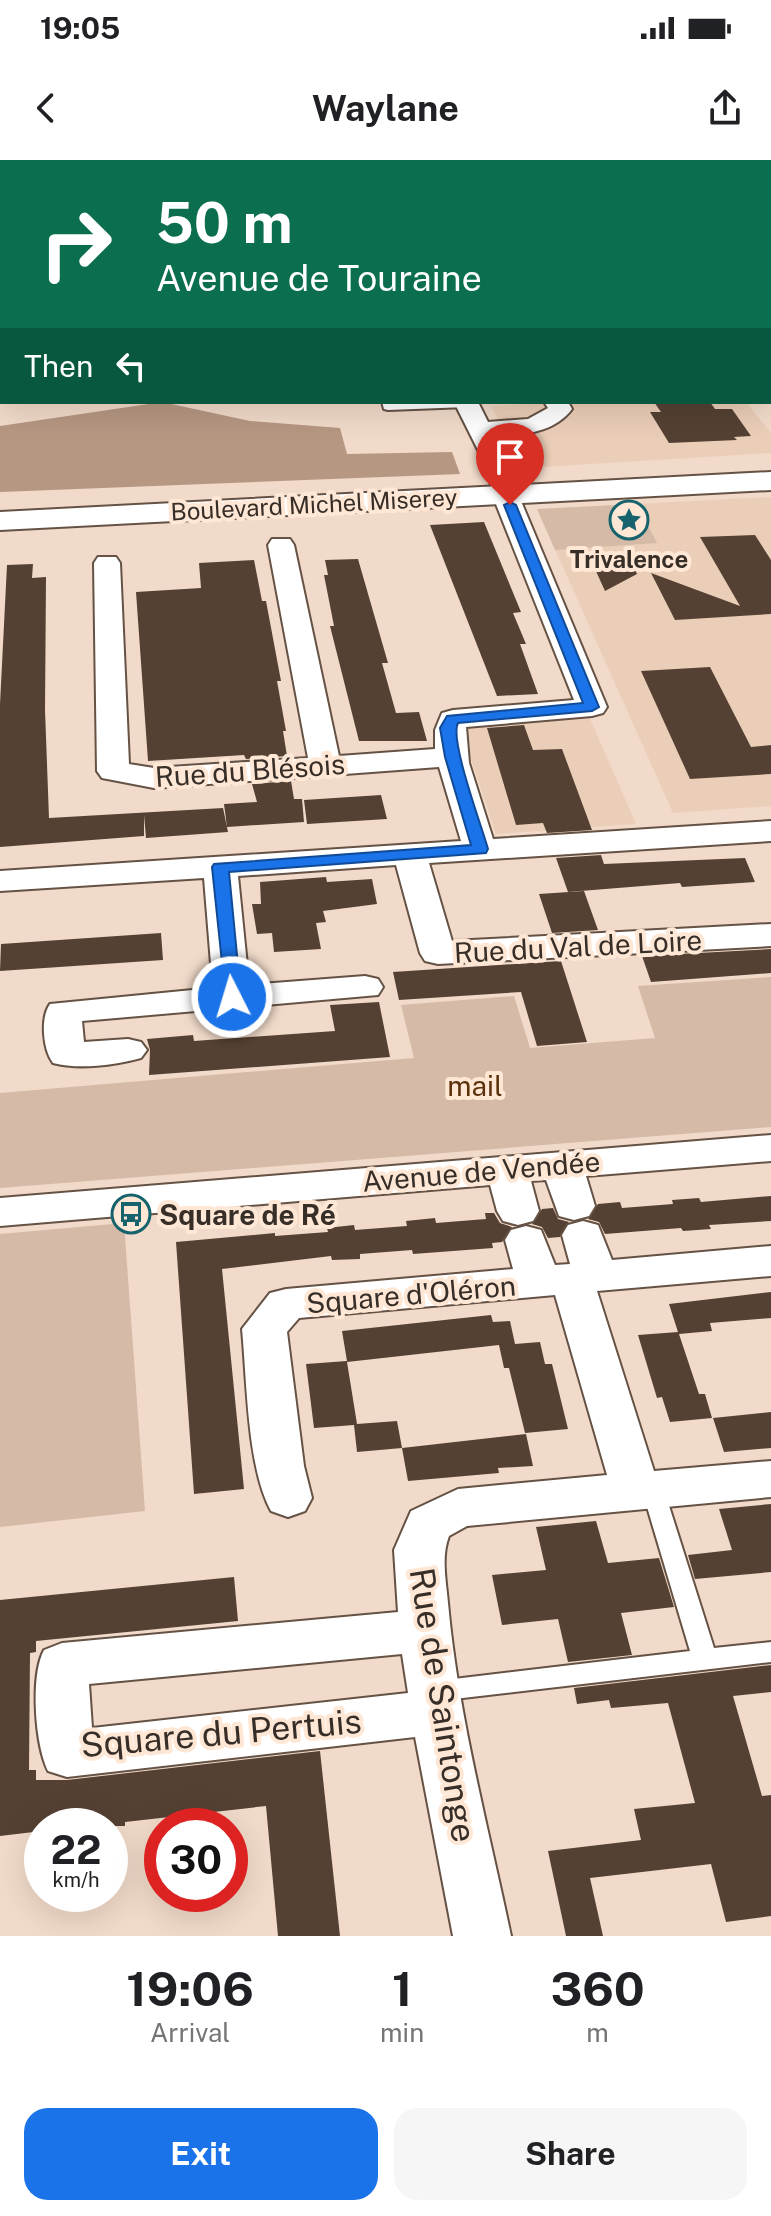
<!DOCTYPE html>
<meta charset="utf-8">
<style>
:root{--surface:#fff;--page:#f6f6f6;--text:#202124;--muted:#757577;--accent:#1a73e8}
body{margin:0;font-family:"Public Sans",sans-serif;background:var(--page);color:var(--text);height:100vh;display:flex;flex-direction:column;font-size:30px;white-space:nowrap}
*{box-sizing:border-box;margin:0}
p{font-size:26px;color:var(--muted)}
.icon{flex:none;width:44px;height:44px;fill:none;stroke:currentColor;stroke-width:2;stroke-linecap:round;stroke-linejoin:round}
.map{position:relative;height:1776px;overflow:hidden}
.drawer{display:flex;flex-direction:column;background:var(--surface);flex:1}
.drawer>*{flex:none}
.guide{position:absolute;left:0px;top:0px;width:772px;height:244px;box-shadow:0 8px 32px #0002;background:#0b6e4f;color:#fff;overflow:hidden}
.speed{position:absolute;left:24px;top:1648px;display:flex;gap:16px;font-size:40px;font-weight:700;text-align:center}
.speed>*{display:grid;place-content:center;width:104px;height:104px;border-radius:50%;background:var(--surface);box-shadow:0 8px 32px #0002;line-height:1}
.speed small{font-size:20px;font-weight:400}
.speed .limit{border:12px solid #d22;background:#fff;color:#111}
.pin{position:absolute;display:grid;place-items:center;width:68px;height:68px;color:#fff;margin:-82px -34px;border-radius:50% 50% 50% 0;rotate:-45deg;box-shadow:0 0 8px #0007}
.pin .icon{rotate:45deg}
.me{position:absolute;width:88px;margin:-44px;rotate:355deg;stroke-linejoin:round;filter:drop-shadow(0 0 6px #0008)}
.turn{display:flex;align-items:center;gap:28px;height:168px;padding:0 24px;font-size:36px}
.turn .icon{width:104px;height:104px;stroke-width:2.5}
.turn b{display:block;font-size:56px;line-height:68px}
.then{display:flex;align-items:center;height:76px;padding:0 24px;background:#0003;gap:16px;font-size:30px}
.eta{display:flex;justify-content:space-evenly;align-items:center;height:136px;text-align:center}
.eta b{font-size:48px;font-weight:700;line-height:56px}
.primary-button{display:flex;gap:16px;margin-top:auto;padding:16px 24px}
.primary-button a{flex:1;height:92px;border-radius:24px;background:var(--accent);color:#fff;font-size:32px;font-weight:700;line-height:92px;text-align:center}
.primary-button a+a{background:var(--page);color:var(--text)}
.status{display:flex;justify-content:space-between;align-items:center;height:56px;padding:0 40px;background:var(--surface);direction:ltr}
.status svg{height:22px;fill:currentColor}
header{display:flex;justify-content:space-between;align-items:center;height:104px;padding:0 24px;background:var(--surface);font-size:36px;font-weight:700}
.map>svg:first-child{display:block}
.built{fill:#ebceb8}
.green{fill:#d5baa7}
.forest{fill:#b69782}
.building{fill:#544133}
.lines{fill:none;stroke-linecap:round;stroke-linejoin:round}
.service-casing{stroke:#655244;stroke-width:4}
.minor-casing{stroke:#655244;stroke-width:4}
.tertiary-casing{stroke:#655244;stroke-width:4}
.service{fill:#fff;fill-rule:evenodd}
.minor{fill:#fff;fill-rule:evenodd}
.tertiary{fill:#fff;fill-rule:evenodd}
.route{fill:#1a73e8;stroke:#114b97;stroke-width:2}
.labels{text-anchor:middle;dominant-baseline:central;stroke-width:8;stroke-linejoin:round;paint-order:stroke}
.far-street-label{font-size:24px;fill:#372e28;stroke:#ffe7d6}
.far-poi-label{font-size:24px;font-weight:bold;fill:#372e28;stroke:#ffe7d6}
.street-label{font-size:28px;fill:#372e28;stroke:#ffe7d6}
.park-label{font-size:28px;fill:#5b320c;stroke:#ffe7d6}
.poi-label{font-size:28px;font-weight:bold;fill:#372e28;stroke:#ffe7d6;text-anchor:start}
.near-street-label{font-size:34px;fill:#372e28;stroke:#ffe7d6}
</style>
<div class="status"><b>19:05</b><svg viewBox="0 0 49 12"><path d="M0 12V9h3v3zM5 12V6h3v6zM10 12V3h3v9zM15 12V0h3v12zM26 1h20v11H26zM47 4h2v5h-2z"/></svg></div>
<header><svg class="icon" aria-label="back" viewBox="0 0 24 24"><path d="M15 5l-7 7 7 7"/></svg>Waylane<svg class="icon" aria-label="share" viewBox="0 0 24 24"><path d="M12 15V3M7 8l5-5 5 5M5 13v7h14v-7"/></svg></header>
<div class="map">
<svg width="771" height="1776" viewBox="0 0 771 1776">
<rect width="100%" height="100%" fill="#f1dac9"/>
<path class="built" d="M560,242H746L771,273V293L524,308L491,246Z
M771,337V646L673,653L537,349Z
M588,554L636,664L496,674L459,563Z"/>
<path class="green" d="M637,344L657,383L555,390L537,349Z
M771,817V967L0,1028V933L414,898L401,845L514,836L530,888L655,878L638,826Z
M124,1063L145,1351L0,1367V1074Z"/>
<path class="forest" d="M162,242L250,261L340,268L347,294L452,292L460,314L0,332V266Z"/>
<path class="building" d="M654,242H710L715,249H732L751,276L734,277L737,280L669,283L650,252H661Z
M484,362L521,452L513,453L526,484H520L538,534L497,536L430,365Z
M755,375L771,400V454L675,460L651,413L740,446L700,377Z
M626,392L637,414L605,431L595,409Z
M358,399L388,503H382L396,553L419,552L427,581H359L330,466H334L324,415H328L325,400Z
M254,400L262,441H266L281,521H277L286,571H283L287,596L246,599L244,595L148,601L136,432L201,428L199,403Z
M33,404L32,418L46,417L45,550L49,658L223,648L228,672L146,678L144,655V676L0,687V544L7,405Z
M710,507L751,587L771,585V614L690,619L641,511Z
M524,565L533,590L562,589L592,670L547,673L543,663L516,665L487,568Z
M291,621L294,639H302L304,662L227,667L224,644L257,642L252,624Z
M381,635L387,659L307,664L304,640Z
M601,695L604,704L745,698L755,722L682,727L680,723L568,732L556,698Z
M326,717L327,722L372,719L377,744L323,751L326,762L316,763L321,789L274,792L272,773L257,774L252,744H261L260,722Z
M584,731L598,770L552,773L539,734Z
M161,773L163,800L0,811L1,784Z
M771,789V813L651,822L642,796Z
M561,801L587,882L537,886L521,832L399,840L393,812Z
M379,842L390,897L149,915L150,890L147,879L193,875L194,881L335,871L330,845Z
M771,1036V1061L709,1065L711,1069L683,1071L681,1068L605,1074L599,1062L588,1059L598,1044L620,1042L622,1048L673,1044L672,1040L699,1038L701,1042Z
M553,1048L558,1059L569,1062L560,1077L548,1078L542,1067L532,1064L542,1049Z
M485,1053H494L500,1063L512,1067L502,1082L492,1083L493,1088L413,1094L412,1090L360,1094V1099L332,1100L331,1096L222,1109L244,1329L194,1334L176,1082L275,1073V1076L328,1072L327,1068L354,1065L355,1070L407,1066L406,1061L435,1058L436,1063L486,1059Z
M771,1132V1158L710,1163L712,1171L679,1174L699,1234H705L712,1258L670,1262L662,1237L657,1238L638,1175L678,1172L669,1144Z
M491,1155L493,1162L510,1161L515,1184L540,1182L545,1204H552L568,1269L525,1273L509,1208H504L499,1185L347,1202L357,1264L397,1261L402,1288L357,1292L354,1265L314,1268L306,1204L347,1201L342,1171Z
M771,1252V1288L724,1292L713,1258Z
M526,1274L533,1306L498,1308L499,1313L408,1321L402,1288Z
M771,1344V1412L695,1419L688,1395L732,1390L719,1349Z
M596,1361L608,1403L659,1398L674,1447L621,1453L632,1495L568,1502L558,1459L502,1465L492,1415L546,1410L536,1367Z
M234,1417L238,1461L36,1481V1492L30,1493L29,1610H36V1620H67L320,1591L340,1776H278L266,1646L125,1662V1666H42V1671L0,1676V1440Z
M771,1505V1532L733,1536L762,1636L771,1635V1756L726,1762L711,1704L590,1718L603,1776H566L548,1691L641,1680L634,1649L695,1643L668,1543L611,1548L609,1540L577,1544L574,1528Z"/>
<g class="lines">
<g class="service-casing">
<path id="service" d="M382,242H471L472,244L467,247L388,250L384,249Z
M653,1321L661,1324L664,1330L714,1488L771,1482V1502L437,1541L428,1538L424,1531L428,1524L437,1521L690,1491L642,1330L645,1324Z"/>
</g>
<g class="minor-casing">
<path id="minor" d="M454,242H478L488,262L528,259L548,248L544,242H568L572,249C554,273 523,275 495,276L513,312L518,334L607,547L603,553L592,556L466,567L469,603L493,679L771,661V681L429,703L452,781L771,764V786L438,804L425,801L420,793L396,705L238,716L249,825L365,816L378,819L383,827L378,835L82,861L84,882L128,879L141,882L147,890L141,898C115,905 79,910 53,903C43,890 40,858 50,844L213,828L204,718L0,731V711L461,681L439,607L154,628L102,618L97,611L94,403L98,397H116L120,403L129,604L154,608L308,598L268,385L272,379H290L294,385L339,596L435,589V570L442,553L453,550L574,540L492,334L489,312Z
M771,975V1001L586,1016L595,1046L589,1056L574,1060L559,1056L546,1020L531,1021L539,1051L533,1061L518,1065L503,1061L497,1051L490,1025L0,1066V1038Z
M583,1061L598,1065L612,1100L771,1086V1116L597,1131L654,1311L771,1301V1337L467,1366L449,1376C441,1397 446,1420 448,1443C458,1555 488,1666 511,1776H453L415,1577L67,1617L48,1611C35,1584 30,1516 44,1490L62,1483L398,1452L394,1390L411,1351L458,1329L607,1315L555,1135L299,1158L287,1172L304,1306L312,1338L305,1351L288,1357L271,1351C247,1307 247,1221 242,1169L270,1133L286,1129L513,1109L505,1080L511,1070L526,1066L541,1070L555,1105L570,1104L562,1075L568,1065ZM402,1494L408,1533L92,1568L89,1524Z"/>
</g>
<g class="tertiary-casing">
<path id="tertiary" d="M771,312V330L0,370V352Z"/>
</g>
<use href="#service" class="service"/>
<use href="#minor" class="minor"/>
<use href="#tertiary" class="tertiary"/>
</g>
<path class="route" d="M510,342L516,345L599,547L592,551L458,563C449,579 482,667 488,689L486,693L229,712L241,837L232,842L226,841L212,707L214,704L471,685L445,597L440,568L447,556L583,543L504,345Z"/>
<defs>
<g id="sight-ring" transform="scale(2)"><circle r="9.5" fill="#ffe7d6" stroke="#16636d" stroke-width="1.5"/><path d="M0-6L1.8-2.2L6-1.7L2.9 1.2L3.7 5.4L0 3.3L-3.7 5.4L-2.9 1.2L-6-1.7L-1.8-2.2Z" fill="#16636d"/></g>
<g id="bus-ring" transform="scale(2)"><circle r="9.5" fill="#ffe7d6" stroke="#16636d" stroke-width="1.5"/><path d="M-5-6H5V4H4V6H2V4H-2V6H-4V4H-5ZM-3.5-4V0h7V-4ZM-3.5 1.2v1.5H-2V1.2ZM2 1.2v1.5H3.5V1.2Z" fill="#16636d"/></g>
</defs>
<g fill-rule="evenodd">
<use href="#sight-ring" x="629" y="360"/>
<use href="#bus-ring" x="131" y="1054"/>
</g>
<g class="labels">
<g class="far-street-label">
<text transform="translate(314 344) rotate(-3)">Boulevard Michel Miserey</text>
</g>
<g class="far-poi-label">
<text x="629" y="399">Trivalence</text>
</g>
<g class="street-label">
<text transform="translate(250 610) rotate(-4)">Rue du Blésois</text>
<text transform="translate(578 786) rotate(-3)">Rue du Val de Loire</text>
<text transform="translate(481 1011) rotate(-5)">Avenue de Vendée</text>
<text transform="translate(411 1134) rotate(-5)">Square d'Oléron</text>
</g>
<g class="park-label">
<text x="475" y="925">mail</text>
</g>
<g class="poi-label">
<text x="159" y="1054">Square de Ré</text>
</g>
<g class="near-street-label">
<text transform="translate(443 1545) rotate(81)">Rue de Saintonge</text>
<text transform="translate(221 1573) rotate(-5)">Square du Pertuis</text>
</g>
</g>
</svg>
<div class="speed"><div>22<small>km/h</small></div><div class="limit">30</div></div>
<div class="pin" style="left:510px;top:345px;background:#d93025"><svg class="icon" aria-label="arrive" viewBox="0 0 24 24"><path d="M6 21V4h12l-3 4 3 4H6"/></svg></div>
<svg class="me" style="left:232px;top:837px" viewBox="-20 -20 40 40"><circle r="17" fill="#1a73e8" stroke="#fff" stroke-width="3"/><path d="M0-11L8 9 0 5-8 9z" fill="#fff"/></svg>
<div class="guide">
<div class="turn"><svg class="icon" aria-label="right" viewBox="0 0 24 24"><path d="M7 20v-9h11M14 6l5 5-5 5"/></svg><div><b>50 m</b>Avenue de Touraine</div></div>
<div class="then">Then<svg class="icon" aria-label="left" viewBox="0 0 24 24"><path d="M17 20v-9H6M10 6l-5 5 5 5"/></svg></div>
</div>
</div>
<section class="drawer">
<div class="eta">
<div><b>19:06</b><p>Arrival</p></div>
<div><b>1</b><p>min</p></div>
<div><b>360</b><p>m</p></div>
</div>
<div class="primary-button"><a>Exit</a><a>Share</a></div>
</section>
